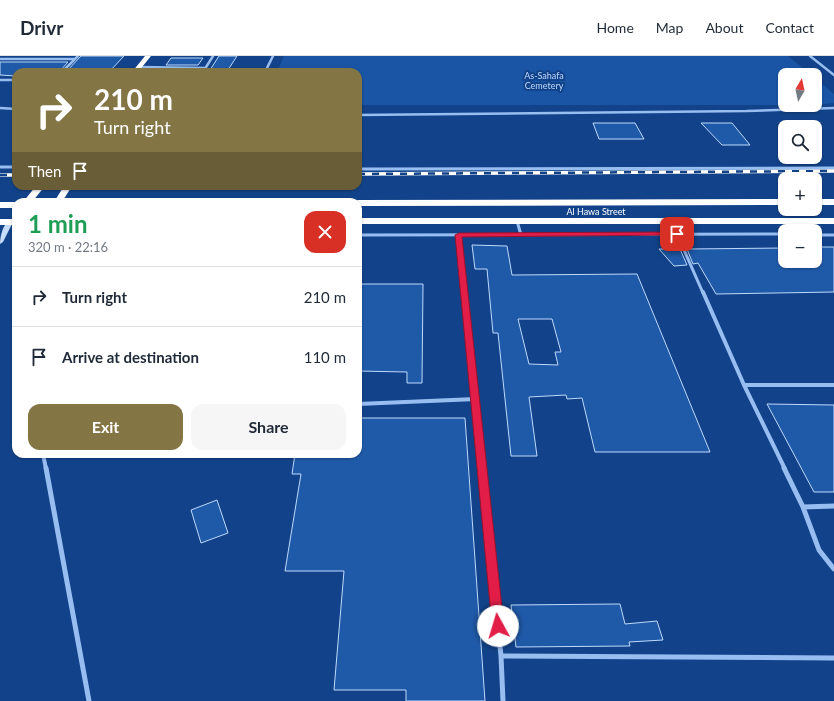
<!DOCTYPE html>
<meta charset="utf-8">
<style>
:root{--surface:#fff;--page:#f6f6f7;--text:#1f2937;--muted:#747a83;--line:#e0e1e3;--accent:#847545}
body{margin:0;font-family:Lato,sans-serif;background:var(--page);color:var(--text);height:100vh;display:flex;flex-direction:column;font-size:15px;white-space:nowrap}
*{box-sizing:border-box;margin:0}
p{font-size:13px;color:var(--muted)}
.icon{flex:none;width:22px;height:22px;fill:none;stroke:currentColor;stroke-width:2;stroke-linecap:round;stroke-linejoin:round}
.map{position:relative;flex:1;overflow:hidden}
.side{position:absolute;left:12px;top:142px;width:350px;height:260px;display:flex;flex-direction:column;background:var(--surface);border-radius:12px;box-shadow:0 1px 3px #0004}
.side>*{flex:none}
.hud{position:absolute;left:12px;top:12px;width:350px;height:122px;border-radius:12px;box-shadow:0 1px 3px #0004;background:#847545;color:#fff;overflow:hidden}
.needle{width:26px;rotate:9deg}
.buttons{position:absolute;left:778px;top:12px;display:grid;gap:8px}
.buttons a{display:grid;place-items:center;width:44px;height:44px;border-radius:8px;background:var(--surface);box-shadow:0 1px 3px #0004;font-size:20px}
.pin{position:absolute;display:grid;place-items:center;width:34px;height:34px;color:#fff;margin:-17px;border-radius:8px;box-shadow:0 2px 6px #0006}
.me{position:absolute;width:44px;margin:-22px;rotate:354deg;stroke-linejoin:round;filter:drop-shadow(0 0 3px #0008)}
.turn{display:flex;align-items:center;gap:14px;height:84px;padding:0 16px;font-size:18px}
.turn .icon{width:52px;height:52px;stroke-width:2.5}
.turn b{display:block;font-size:28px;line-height:34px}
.then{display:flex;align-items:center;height:38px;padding:0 16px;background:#0003;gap:8px;font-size:15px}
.round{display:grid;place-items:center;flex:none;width:42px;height:42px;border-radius:12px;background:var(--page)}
.headline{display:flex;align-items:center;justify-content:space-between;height:68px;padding:0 16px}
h1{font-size:24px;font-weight:700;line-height:30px;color:#1e9e55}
.primary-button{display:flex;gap:8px;margin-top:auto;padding:8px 16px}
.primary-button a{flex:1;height:46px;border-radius:12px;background:var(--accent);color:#fff;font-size:16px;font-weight:700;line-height:46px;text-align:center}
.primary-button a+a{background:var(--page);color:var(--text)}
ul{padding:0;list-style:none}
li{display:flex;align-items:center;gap:12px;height:60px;padding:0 16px;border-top:1px solid var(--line)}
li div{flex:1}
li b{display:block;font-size:15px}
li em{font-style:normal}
header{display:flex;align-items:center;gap:24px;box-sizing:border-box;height:56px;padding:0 20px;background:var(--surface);border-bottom:1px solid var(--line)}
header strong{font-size:19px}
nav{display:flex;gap:22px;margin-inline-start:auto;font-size:14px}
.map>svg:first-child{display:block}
.green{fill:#1955a4}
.building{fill:#1f5aa9;stroke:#bed9fc;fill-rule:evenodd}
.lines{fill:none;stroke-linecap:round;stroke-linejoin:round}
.street-far3{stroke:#98bef1;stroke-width:2.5}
.street-far2{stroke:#98bef1;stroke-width:3}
.street-far1{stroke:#98bef1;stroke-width:4}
.street{stroke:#98bef1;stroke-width:5}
.secondary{fill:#c6dcfc;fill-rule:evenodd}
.highway{fill:#fff;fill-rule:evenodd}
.rail-casing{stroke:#fff;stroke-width:3.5}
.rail{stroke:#12438a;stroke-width:2.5;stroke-dasharray:7;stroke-linecap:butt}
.route{fill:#e11d48;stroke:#92132f}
.labels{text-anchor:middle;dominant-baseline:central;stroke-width:4;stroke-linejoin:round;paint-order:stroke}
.far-park-label{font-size:9px;fill:#bed9fc;stroke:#12438a}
.far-street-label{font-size:9px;fill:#fff;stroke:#12438a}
</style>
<header>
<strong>Drivr</strong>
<nav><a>Home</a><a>Map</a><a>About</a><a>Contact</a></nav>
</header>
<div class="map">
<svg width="834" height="645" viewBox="0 0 834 645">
<rect width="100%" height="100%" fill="#12438a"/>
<path class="green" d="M284,0H788L811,19H785V49H358V16H277Z
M815,22L834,38V47L815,49Z"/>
<path class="building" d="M81,0H124L109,16H66Z
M219,0H237L228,14H210Z
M171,2H203L198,9H166Z
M0,6H68L59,16H16V20L0,19Z
M593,67H635L644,83H599Z
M701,67H732L750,89H722Z
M472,189L507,190L512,219L637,218L710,396H595L582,342L567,343L566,339L529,341L537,400H511L498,277H493L487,213H475ZM518,263H552L561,296H555L558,309L529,308Z
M815,191H834V236L716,238L698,207L693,208L687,193L785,192V205H815Z
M659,193H680L687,209L674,210Z
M358,228H423L422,327H407V316L358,315Z
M767,348L834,349V436H814Z
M358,362H465L485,645H406V634H334L344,515H285L301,418H292L295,398H358Z
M217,444L228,477L201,487L191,454Z
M620,548L625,568L657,565L663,584L629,586L630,590L516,591L511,549Z"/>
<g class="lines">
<path class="street-far3" d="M810,0L834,19
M0,3H75
M138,11L206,12
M62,16L78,0
M203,16L213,0
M265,16L273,0
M0,24H16
M0,52L16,53
M358,59L747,55L834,52"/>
<path class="street-far2" d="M0,111H16
M358,113L834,112
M517,165L521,179
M677,178L703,237
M358,179L785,178
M459,179L465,237
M815,179H834"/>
<path class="street-far1" d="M465,236L482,413
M703,236L744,329L785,413
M744,329H834
M358,348L476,343
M43,398L46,413"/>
<path class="street" d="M46,412L89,645
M482,412L501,600L503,645
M784,412L803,451L819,494L834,513
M803,451L834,450
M501,600L834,602"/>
<path class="secondary" d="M10,164L13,166L3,186L0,188C0,180 3,168 10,164Z"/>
<path class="highway" d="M145,0H151L138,16H132Z
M36,130H45L32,146H23Z
M64,130H72L62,146H54Z
M785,143V149L358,150V146H354L358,144Z
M815,143H834V149H815Z
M0,146H16V152H0Z
M358,162H834V168H358Z
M0,163H16V169H0Z"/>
<g class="rail-casing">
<path id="rail" d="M358,118L834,115
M0,119H16"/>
</g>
<use href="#rail" class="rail"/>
</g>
<path class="route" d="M677,176L680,178L679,179L462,181L504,570L503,574L498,576L494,574L492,570L455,179L459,177Z"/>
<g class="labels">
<g class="far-park-label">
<text x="544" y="19">As-Sahafa<tspan x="544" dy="10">Cemetery</tspan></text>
</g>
<g class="far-street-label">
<text x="596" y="155">Al Hawa Street</text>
</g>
</g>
</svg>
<div class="buttons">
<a><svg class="needle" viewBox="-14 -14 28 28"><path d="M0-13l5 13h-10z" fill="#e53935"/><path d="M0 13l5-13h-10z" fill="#747a83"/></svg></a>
<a><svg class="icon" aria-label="search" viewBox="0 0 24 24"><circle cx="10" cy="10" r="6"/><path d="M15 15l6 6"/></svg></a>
<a>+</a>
<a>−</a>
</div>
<div class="pin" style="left:677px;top:178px;background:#d93025"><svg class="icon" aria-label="arrive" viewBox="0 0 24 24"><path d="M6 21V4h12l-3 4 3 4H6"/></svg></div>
<svg class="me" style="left:498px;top:570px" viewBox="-20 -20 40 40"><circle r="19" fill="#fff"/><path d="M0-13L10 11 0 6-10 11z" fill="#e11d48"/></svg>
<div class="hud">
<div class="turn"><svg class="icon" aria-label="right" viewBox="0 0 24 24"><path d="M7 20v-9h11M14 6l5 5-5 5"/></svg><div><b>210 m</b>Turn right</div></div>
<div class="then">Then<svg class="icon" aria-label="arrive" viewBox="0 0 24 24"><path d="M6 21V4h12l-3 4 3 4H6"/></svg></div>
</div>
<section class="side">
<div class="headline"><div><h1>1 min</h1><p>320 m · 22:16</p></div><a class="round" style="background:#d93025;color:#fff"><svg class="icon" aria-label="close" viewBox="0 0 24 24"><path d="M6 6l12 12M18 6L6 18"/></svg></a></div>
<ul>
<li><svg class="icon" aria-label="right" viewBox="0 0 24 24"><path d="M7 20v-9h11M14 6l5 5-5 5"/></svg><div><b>Turn right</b></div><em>210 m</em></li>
<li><svg class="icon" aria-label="arrive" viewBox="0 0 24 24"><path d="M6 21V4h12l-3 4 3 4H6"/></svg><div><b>Arrive at destination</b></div><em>110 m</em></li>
</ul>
<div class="primary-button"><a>Exit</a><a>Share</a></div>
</section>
</div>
